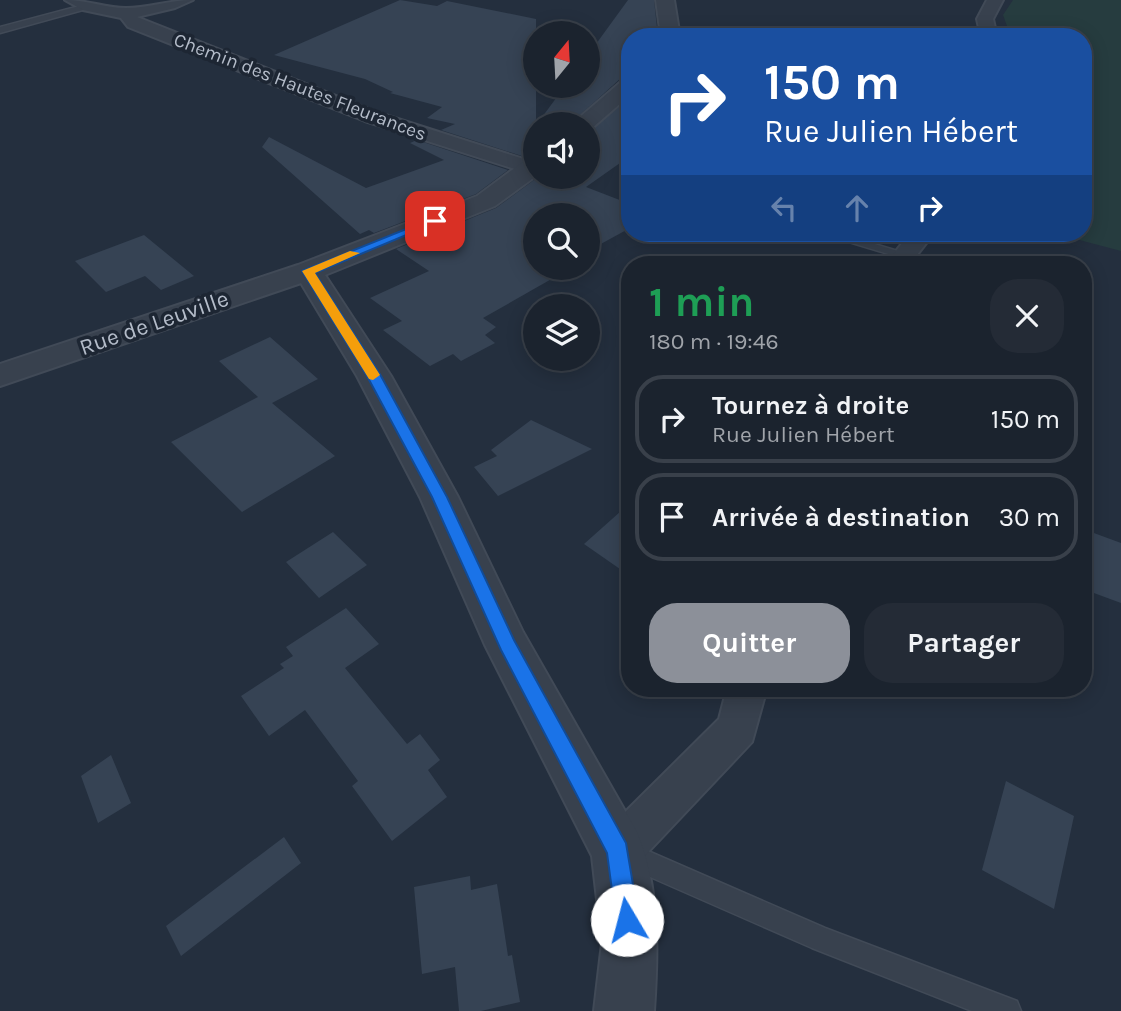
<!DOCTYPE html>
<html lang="fr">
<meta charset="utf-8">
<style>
:root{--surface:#1b232e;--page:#242b36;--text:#f1f3f6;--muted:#a0a4aa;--line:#39404a;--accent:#8c9099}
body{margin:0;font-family:Karla,sans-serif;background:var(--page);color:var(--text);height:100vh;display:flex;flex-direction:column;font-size:26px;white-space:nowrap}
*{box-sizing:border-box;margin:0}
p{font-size:23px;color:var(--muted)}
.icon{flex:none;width:38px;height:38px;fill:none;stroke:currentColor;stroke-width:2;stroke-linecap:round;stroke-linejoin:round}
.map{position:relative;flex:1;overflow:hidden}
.side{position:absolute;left:621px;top:256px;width:471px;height:441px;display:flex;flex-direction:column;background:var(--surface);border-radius:28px;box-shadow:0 4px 18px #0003,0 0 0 2px var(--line)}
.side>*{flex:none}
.top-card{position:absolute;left:621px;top:28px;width:471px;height:214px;border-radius:28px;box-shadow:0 4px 18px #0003,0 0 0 2px var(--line);background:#1a4fa0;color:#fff;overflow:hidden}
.needle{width:46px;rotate:18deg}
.controls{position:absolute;left:523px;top:21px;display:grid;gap:14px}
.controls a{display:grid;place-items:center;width:77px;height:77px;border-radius:50%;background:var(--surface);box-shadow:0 4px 18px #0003,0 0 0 2px var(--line);font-size:35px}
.pin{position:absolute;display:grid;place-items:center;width:60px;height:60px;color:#fff;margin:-30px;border-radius:14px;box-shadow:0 4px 10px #0006}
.me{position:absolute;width:77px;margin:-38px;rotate:352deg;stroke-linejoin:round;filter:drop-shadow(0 0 5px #0008)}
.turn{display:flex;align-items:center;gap:24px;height:147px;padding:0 28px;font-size:32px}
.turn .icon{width:91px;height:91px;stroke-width:2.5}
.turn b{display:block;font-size:49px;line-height:60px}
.lanes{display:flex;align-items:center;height:66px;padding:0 28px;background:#0003;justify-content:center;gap:35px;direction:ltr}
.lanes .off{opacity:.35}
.round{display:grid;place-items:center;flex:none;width:74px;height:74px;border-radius:28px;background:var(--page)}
.summary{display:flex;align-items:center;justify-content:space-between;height:119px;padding:0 28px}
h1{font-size:42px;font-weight:700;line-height:52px;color:#1e9e55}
.button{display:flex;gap:14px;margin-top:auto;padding:14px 28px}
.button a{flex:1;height:80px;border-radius:28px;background:var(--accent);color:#fff;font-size:28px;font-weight:700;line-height:80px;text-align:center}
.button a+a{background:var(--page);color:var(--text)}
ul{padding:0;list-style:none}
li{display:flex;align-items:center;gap:21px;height:88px;margin:0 14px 10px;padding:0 14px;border:4px solid var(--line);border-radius:28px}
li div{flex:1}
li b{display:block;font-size:26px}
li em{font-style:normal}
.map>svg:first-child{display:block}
.green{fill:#263c3f}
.building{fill:#364354}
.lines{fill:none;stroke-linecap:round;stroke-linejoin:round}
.service-casing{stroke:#414a57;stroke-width:3}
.minor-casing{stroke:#414a57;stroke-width:4}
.tertiary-casing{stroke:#414a57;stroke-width:4}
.service{fill:#38414e;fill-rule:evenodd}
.minor{fill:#38414e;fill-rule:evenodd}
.tertiary{fill:#38414e;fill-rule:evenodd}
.route{fill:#1a73e8;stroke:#114b97;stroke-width:2}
.slow{fill:#f59e0b}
.labels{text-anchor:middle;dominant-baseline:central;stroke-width:7;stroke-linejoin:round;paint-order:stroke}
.far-street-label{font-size:19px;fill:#b4bcc9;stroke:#1d2633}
.street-label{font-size:23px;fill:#b4bcc9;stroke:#1d2633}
</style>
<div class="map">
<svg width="1121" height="1011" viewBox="0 0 1121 1011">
<rect width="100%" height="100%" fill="#242f3e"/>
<path class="green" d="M1013,0H1121V251L1053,233H1083V37H1011L1003,15Z"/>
<path class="building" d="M400,0L437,6L447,1L536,19V154L525,157L441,130L455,124L427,118L442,107L390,93L393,92L365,79L274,55Z
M628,0H654L658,37H630V76L621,78L570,124H537L565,86H588V55Z
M630,98V156L586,187L630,204V228L588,251V215H536V268H558L548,274L555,277L483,318L496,327L485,335L495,343L461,361L453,354L430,366L383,330L402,321L370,298L429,271L396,249L496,208L538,177H588V132Z
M269,137L366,188L444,160L410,143L417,140L508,170L476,194L374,233L369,230L360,234L262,147Z
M144,235L194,276L161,290L145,276L106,292L75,261Z
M270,337L318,379L272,403L335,456L242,512L171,442L258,397L219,361Z
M531,420L592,449L498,496L474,467L497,456L491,450Z
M630,503V576L584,544Z
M1083,529L1121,543V603L1083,589Z
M333,532L367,565L319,598L286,562Z
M346,608L379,644L345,668L407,744L420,734L440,760L428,770L447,797L392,841L352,786L358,781L305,710L269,736L241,696L284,668L280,664L293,656L286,647Z
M111,755L131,803L98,823L81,776Z
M1006,781L1074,816L1054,909L982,870Z
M284,837L301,863L181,956L166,926Z
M470,876L471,890L497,884L508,956L512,955L520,1002L481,1011H459L455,967L422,974L414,887Z"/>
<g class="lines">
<g class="service-casing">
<path id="service" d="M87,4L90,8L0,33V27Z
M819,233H838L911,255L905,259Z
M625,841L825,928L1017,1001L1021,1011H972L812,948L616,862L613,853L616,844Z"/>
</g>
<g class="minor-casing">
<path id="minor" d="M65,0C87,0 105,8 126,8C149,8 170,0 193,0L175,8L137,17L379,113L536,163V173L524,172L365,121L128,27L121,18L83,10Z
M987,0H1003L993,19L997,37H981L977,19Z
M910,233H934L910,264H886Z
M727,688H767L752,742L634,867L618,874L602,867L595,851L602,835L719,719Z"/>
</g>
<g class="tertiary-casing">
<path id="tertiary" d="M656,0H674L680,37H661Z
M630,78V95L591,129L588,130V124H572L623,80Z
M536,157V176L495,206L325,275L391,376L458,497L523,632L637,832C660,888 658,952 654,1011H594L602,943L592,856L485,645L420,497L357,376L301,283L0,386V364L298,265L477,196L527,159Z"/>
</g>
<use href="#service" class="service"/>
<use href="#minor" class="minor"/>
<use href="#tertiary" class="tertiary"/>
</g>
<path class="route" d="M431,219L440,221L315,273L381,376L447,497L514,640L626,843L639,920L636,928L627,931L619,928L616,920L607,853L501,650L432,497L367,376L302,271Z"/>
<path class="slow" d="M350,251L360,253L315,273L380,375L373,380L369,379L302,271Z"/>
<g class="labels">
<g class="far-street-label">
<text transform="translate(300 87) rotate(21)">Chemin des Hautes Fleurances</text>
</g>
<g class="street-label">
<text transform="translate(154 323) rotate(-19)">Rue de Leuville</text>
</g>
</g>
</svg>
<div class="controls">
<a><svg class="needle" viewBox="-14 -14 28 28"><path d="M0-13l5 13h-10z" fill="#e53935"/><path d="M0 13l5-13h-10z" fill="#a0a4aa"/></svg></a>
<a><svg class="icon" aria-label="sound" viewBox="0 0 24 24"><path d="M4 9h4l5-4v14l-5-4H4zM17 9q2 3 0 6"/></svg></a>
<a><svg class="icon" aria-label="search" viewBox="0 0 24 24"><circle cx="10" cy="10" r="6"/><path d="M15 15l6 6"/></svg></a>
<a><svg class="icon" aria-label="layers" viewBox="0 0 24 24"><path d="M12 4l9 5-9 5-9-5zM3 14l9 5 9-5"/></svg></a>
</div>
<div class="pin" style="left:435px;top:221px;background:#d93025"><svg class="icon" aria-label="arrive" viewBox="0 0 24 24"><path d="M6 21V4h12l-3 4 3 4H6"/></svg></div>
<svg class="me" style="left:627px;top:920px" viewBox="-20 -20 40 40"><circle r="19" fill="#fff"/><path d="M0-13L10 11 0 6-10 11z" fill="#1a73e8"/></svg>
<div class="top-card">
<div class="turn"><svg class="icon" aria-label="right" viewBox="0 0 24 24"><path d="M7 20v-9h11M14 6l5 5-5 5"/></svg><div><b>150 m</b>Rue Julien Hébert</div></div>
<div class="lanes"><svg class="icon off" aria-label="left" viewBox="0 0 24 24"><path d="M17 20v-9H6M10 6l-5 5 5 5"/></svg><svg class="icon off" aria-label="ahead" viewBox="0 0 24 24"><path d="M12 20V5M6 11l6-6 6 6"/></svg><svg class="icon" aria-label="right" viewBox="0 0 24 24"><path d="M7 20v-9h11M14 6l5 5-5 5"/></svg></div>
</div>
<section class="side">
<div class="summary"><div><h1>1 min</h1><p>180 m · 19:46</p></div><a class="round"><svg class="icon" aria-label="close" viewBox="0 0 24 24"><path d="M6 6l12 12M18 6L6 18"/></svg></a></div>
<ul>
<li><svg class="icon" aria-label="right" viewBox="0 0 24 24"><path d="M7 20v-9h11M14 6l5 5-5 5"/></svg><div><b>Tournez à droite</b><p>Rue Julien Hébert</p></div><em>150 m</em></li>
<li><svg class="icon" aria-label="arrive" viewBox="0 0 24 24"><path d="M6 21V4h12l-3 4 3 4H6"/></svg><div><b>Arrivée à destination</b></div><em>30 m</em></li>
</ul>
<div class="button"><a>Quitter</a><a>Partager</a></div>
</section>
</div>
